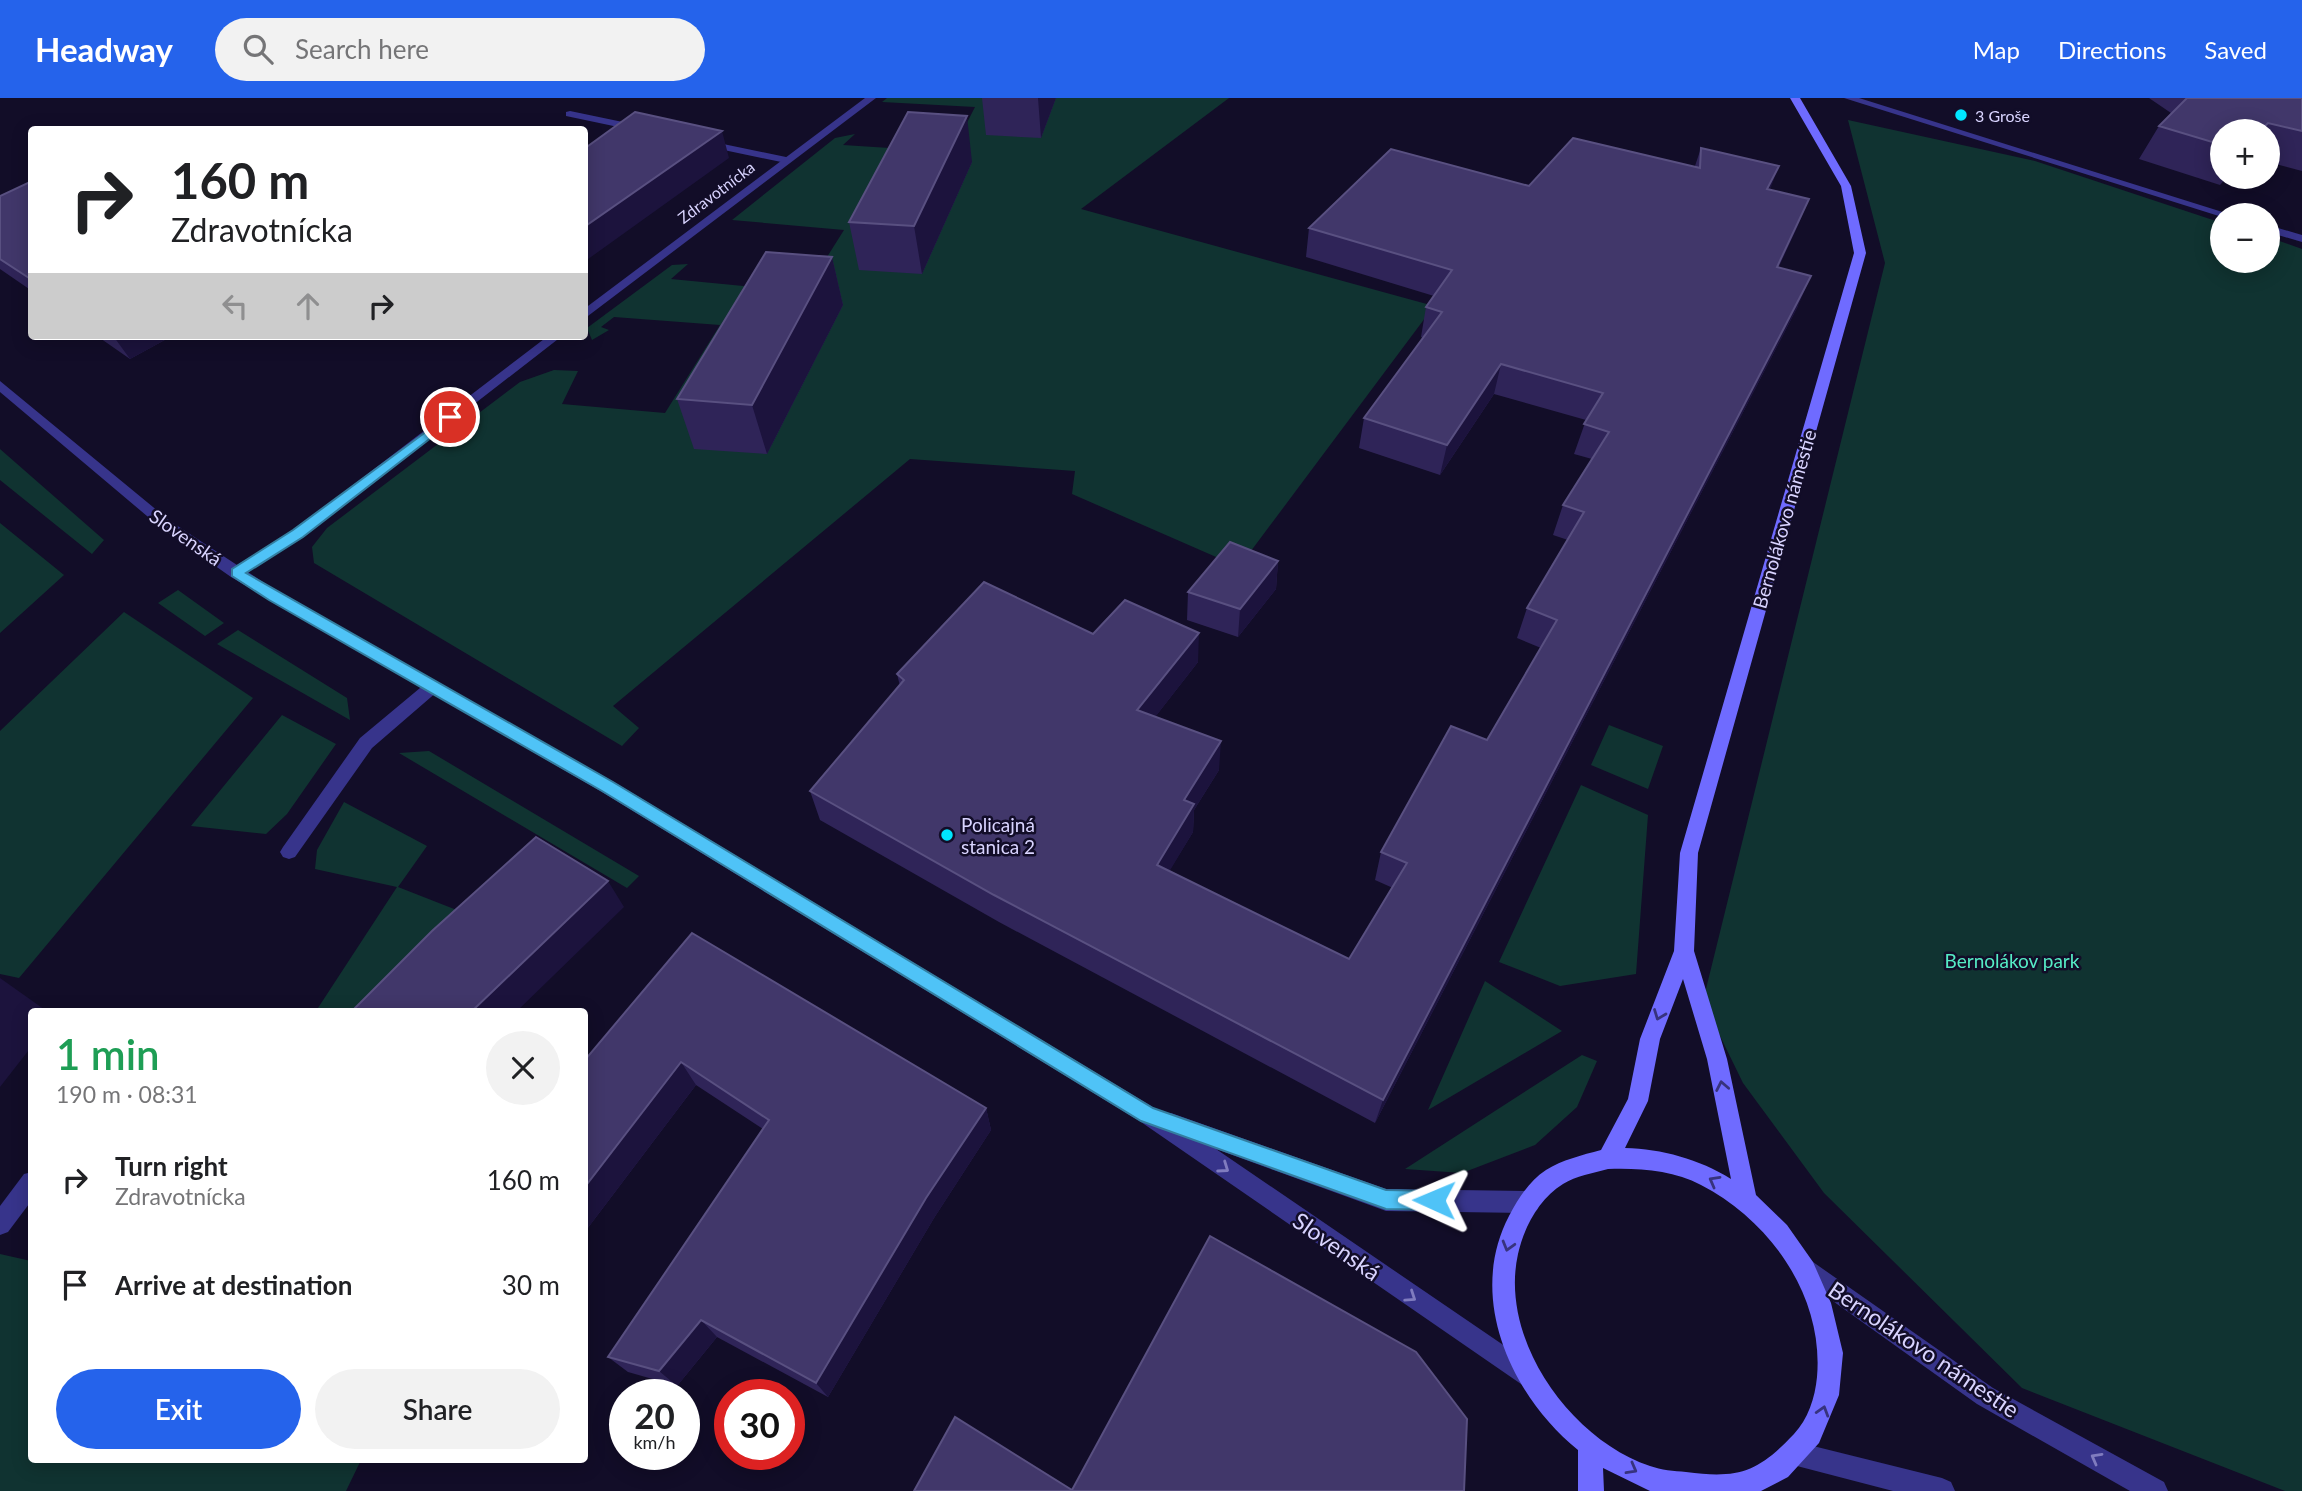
<!DOCTYPE html>
<meta charset="utf-8">
<style>
:root{--surface:#fff;--page:#f2f2f2;--text:#202124;--muted:#757577;--accent:#2563eb}
body{margin:0;font-family:Lato,sans-serif;background:var(--page);color:var(--text);height:100vh;display:flex;flex-direction:column;font-size:26px;white-space:nowrap}
*{box-sizing:border-box;margin:0}
p{font-size:23px;color:var(--muted)}
.icon{flex:none;width:38px;height:38px;fill:none;stroke:currentColor;stroke-width:2;stroke-linecap:round;stroke-linejoin:round}
.map{position:relative;flex:1;overflow:hidden}
.drawer{position:absolute;left:28px;top:910px;width:560px;height:455px;display:flex;flex-direction:column;background:var(--surface);border-radius:7px;box-shadow:0 4px 18px #0003}
.drawer>*{flex:none}
.banner{position:absolute;left:28px;top:28px;width:560px;height:214px;border-radius:7px;box-shadow:0 4px 18px #0003;background:#fff;color:var(--text);overflow:hidden}
.fabs{position:absolute;left:2210px;top:21px;display:grid;gap:14px}
.fabs a{display:grid;place-items:center;width:70px;height:70px;border-radius:50%;background:var(--surface);box-shadow:0 4px 18px #0003;font-size:35px}
.speed{position:absolute;left:609px;top:1281px;display:flex;gap:14px;font-size:35px;font-weight:700;text-align:center}
.speed>*{display:grid;place-content:center;width:91px;height:91px;border-radius:50%;background:var(--surface);box-shadow:0 4px 18px #0003;line-height:1}
.speed small{font-size:18px;font-weight:400}
.speed .limit{border:10px solid #d22;background:#fff;color:#111}
.pin{position:absolute;display:grid;place-items:center;width:60px;height:60px;color:#fff;margin:-30px;border:4px solid #fff;border-radius:50%;box-shadow:0 2px 7px #0007}
.me{position:absolute;width:77px;margin:-38px;rotate:271deg;stroke-linejoin:round;filter:drop-shadow(0 0 5px #0008)}
.turn{display:flex;align-items:center;gap:24px;height:147px;padding:0 28px;font-size:32px}
.turn .icon{width:91px;height:91px;stroke-width:2.5}
.turn b{display:block;font-size:49px;line-height:60px}
.lanes{display:flex;align-items:center;height:66px;padding:0 28px;background:#0003;justify-content:center;gap:35px;direction:ltr}
.lanes .off{opacity:.35}
.round{display:grid;place-items:center;flex:none;width:74px;height:74px;border-radius:37px;background:var(--page)}
.summary{display:flex;align-items:center;justify-content:space-between;height:119px;padding:0 28px}
h1{font-size:42px;font-weight:600;line-height:52px;color:#1e9e55}
.cta{display:flex;gap:14px;margin-top:auto;padding:14px 28px}
.cta a{flex:1;height:80px;border-radius:42px;background:var(--accent);color:#fff;font-size:28px;font-weight:600;line-height:80px;text-align:center}
.cta a+a{background:var(--page);color:var(--text)}
ul{padding:0;list-style:none}
li{display:flex;align-items:center;gap:21px;height:105px;padding:0 28px}
li div{flex:1}
li b{display:block;font-size:26px}
li em{font-style:normal}
header{display:flex;align-items:center;gap:42px;box-sizing:border-box;height:98px;padding:0 35px;background:var(--accent);color:#fff}
header strong{font-size:33px}
nav{display:flex;gap:38px;margin-inline-start:auto;font-size:24px}
.search{width:490px;height:63px;background:var(--page);display:flex;align-items:center;gap:18px;box-sizing:border-box;padding:0 24px;border-radius:38px;color:var(--muted);font-size:26px}
.map>svg:first-child{display:block}
.green{fill:#103331}
.lines{fill:none;stroke-linecap:round;stroke-linejoin:round}
.lane{fill:#37348b;fill-rule:evenodd}
.street{fill:#37348b;fill-rule:evenodd}
.secondary{fill:#6f6bff;fill-rule:evenodd}
.wall{fill:#2f2458}
.shaded-wall{fill:#1c133d}
.building{fill:#41376a;stroke:#595081;stroke-width:2}
.oneway{stroke:#37337e}
.oneway2{stroke:#807cbf}
.route{fill:#4fc3f7;stroke:#337fa1;stroke-width:2}
.poi-dot{fill:#00e6ff;stroke:#120d28;stroke-width:2.5}
.labels{text-anchor:middle;dominant-baseline:central;stroke-width:5;stroke-linejoin:round;paint-order:stroke}
.far-poi-label{font-size:16px;fill:#d9d4ff;stroke:#120d28;text-anchor:start}
.far-street-label{font-size:16px;fill:#d9d4ff;stroke:#120d28}
.street-label{font-size:19px;fill:#d9d4ff;stroke:#120d28}
.poi-label{font-size:19px;fill:#d9d4ff;stroke:#120d28;text-anchor:start}
.park-label{font-size:19px;fill:#55ebc5;stroke:#120d28}
.near-street-label{font-size:23px;fill:#d9d4ff;stroke:#120d28}
</style>
<header>
<strong>Headway</strong>
<div class="search"><svg class="icon" aria-label="search" viewBox="0 0 24 24"><circle cx="10" cy="10" r="6"/><path d="M15 15l6 6"/></svg>Search here</div>
<nav><a>Map</a><a>Directions</a><a>Saved</a></nav>
</header>
<div class="map">
<svg width="2302" height="1393" viewBox="0 0 2302 1393">
<rect width="100%" height="100%" fill="#120d28"/>
<path class="green" d="M887,0H1229L1081,111L1434,208L1239,469L1072,396L1075,373L910,361L613,608L639,630L622,648L314,465L312,449L327,430L520,284L554,272L578,273L562,306L665,315L720,227L614,219L601,229L609,232L592,242L587,230L672,167L688,166L671,181L805,194L844,132L732,122L835,40L855,36L843,47L952,54L975,9L882,4Z
M1848,22L2035,63L2222,125V163H2268V139L2302,151V1393H2285L2022,1290L1824,1095L1743,985L1703,903L1885,165Z
M0,351L104,442L92,456L0,382Z
M0,425L64,477L0,535Z
M178,492L224,525L205,538L158,505Z
M124,514L253,600L19,880L0,876V633Z
M238,532L347,600L350,622L217,546Z
M282,617L336,646L287,716L266,736L191,728Z
M1609,627L1663,648L1648,691L1591,667Z
M429,653L639,778L627,790L399,655Z
M1581,687L1648,717L1636,876L1560,888L1499,864Z
M344,704L427,748L398,789L472,818L380,913H316L397,789L315,771L317,752Z
M1485,883L1562,933L1428,1012Z
M1582,957L1597,963L1577,1009L1535,1047L1462,1075L1405,1071Z
M0,1156L31,1163L32,1362H361L346,1393H0Z"/>
<g class="lines">
<path class="lane" d="M1844,0H1859L2232,117L2222,119Z
M570,13L642,28L647,31L642,34L566,18V14Z
M704,42L786,59L791,62L786,65L700,47V43Z
M2268,127L2302,137V144L2268,134Z
M432,583L438,585L440,589L438,593L372,650L295,759L289,761L283,759L280,754L283,749L360,640L426,585Z
M32,1074V1102L8,1134L0,1137V1108L24,1076Z"/>
<path class="street" d="M865,0H876L584,221V211Z
M548,238H562L303,439L248,474L279,495L614,684L1166,1017L1171,1015L1386,1091L1529,1093L1537,1096L1540,1104L1537,1112L1529,1115L1386,1113L1216,1051L1537,1270L1541,1278L1537,1286L1529,1290L1521,1286L1141,1024L602,694L231,479L160,429L0,294V283L170,423L237,467L293,433Z
M1803,1157L1993,1290L2164,1384L2168,1393H2130L1977,1306L1795,1176L1792,1168L1795,1160Z
M1797,1344L1942,1380L1951,1384L1955,1393H1893L1797,1368L1788,1365L1785,1356L1788,1347Z"/>
<path class="secondary" d="M1790,0H1800L1851,88L1866,155L1698,755L1694,853L1727,961L1756,1097L1787,1127L1813,1164L1831,1205L1843,1255L1839,1297L1819,1345L1788,1379L1761,1393H1650L1603,1370L1604,1393H1578V1352C1512,1299 1466,1200 1509,1118C1518,1101 1529,1083 1546,1072C1562,1062 1582,1057 1601,1052L1628,1001L1640,941L1674,853L1680,755L1854,155L1841,88ZM1683,881L1707,961L1731,1081C1699,1061 1662,1051 1625,1050L1648,1003L1660,941ZM1608,1071C1639,1070 1673,1072 1701,1087C1771,1123 1824,1199 1817,1279C1815,1300 1808,1321 1794,1336C1758,1374 1739,1381 1686,1374C1674,1373 1661,1372 1650,1368C1570,1341 1499,1241 1518,1156C1524,1129 1539,1101 1563,1086C1576,1078 1593,1075 1608,1071Z"/>
</g>
<path class="wall" d="M982,0H1056L1041,40L986,37Z
M2149,0H2302V73L2268,64V33H2222V79H2227L2220,87L2139,61L2159,28L2171,15Z
M1701,50L1770,92L1809,101L1778,170L1798,208L1375,1025L999,824L820,722L810,693L900,588L897,576L1093,536L1198,564L1155,619L1219,672L1194,712L1193,734L1169,773L1349,861L1393,790L1375,782L1381,754L1487,642L1541,550L1517,540L1527,510L1568,442L1553,437L1563,407L1592,361L1574,356L1586,322L1494,296L1440,377L1359,350L1364,320L1423,240L1421,239L1426,209L1434,198L1306,159L1309,130L1529,88L1695,68Z
M972,64L922,176L859,172L849,124Z
M32,83V193L0,171V98Z
M832,159L843,207L767,356L694,351L677,301Z
M97,238H172L130,261Z
M1278,463L1276,491L1238,539L1187,522L1188,494Z
M692,835L986,1010L991,1032L934,1120L828,1299L717,1239L677,1288L628,1274L608,1259L763,1031L696,987L584,1135Z"/>
<path class="shaded-wall" d="M1038,0H1056L1041,40Z
M967,18L972,64L922,176L914,128Z
M722,33L729,60L584,164V129Z
M1779,68L1768,97L1767,91Z
M1809,101L1797,130L1765,199L1777,169Z
M832,159L843,207L767,356L752,307Z
M1811,178L1798,208L1375,1025L1383,1002Z
M116,238H172L130,261L114,239Z
M1501,266L1494,296L1440,377L1447,347Z
M1278,463L1276,491L1238,539L1240,511Z
M1199,535L1198,564L1138,641L1137,612Z
M1221,643L1219,672L1194,712L1193,734L1157,794V767L1184,702Z
M608,783L624,809L516,914H471Z
M0,880L48,914H32V948L0,989Z
M681,964L696,987L584,1135V1090Z
M986,1010L991,1032L934,1120L828,1299L816,1285L926,1100Z
M701,1222L717,1239L677,1288L659,1273Z"/>
<path class="building" d="M2187,0H2302V33L2268,25L2260,33H2222V47L2159,28Z
M635,14L722,33L584,129V51Z
M908,14L967,18L914,128L849,124Z
M1573,40L1700,70L1701,50L1779,68L1767,91L1809,101L1777,169L1811,178L1383,1002L994,797L810,693L904,582L897,576L984,484L1093,536L1125,502L1199,535L1137,612L1221,643L1184,702L1194,706L1157,767L1349,861L1407,765L1381,754L1451,628L1487,642L1557,522L1527,510L1584,414L1563,407L1609,334L1584,326L1603,295L1501,266L1447,347L1364,320L1442,214L1426,209L1452,172L1309,130L1391,51L1529,88Z
M32,83V182L0,161V98Z
M766,154L832,159L752,307L677,301Z
M1230,444L1278,463L1240,511L1188,494Z
M536,739L608,783L471,914H351L432,833Z
M692,835L986,1010L926,1100L816,1285L701,1222L659,1273L608,1259L769,1022L681,964L584,1090V963Z
M1210,1138L1416,1254L1467,1321L1464,1393H914L955,1319L1072,1392Z"/>
<defs><path id="oneway-chevron" d="M-2-3.5L2.5 0L-2 3.5" fill="none" stroke-width="1.6" stroke-linecap="round" stroke-linejoin="round" transform="scale(1.75)"/></defs>
<g class="oneway">
<use href="#oneway-chevron" transform="translate(1659 917) rotate(111)"/>
<use href="#oneway-chevron" transform="translate(1722 988) rotate(-101)"/>
<use href="#oneway-chevron" transform="translate(1714 1083) rotate(-151)"/>
<use href="#oneway-chevron" transform="translate(1508 1148) rotate(106)"/>
<use href="#oneway-chevron" transform="translate(1823 1313) rotate(-73)"/>
<use href="#oneway-chevron" transform="translate(1632 1371) rotate(29)"/>
</g>
<g class="oneway2">
<use href="#oneway-chevron" transform="translate(1224 1070) rotate(35)"/>
<use href="#oneway-chevron" transform="translate(1411 1199) rotate(34)"/>
<use href="#oneway-chevron" transform="translate(2096 1360) rotate(-151)"/>
</g>
<path class="route" d="M450,316L454,317V322L303,439L246,475L613,684L1153,1010L1386,1092L1434,1093L1441,1096L1444,1102L1441,1109L1434,1112L1386,1111L1141,1023L602,693L269,502L232,478V471L293,432Z"/>
<g class="poi-dot">
<circle cx="1961" cy="17" r="7"/>
<circle cx="947" cy="737" r="7"/>
</g>
<g class="labels">
<g class="far-poi-label">
<text x="1975" y="17">3 Groše</text>
</g>
<g class="far-street-label">
<text transform="translate(716 94) rotate(-37)">Zdravotnícka</text>
</g>
<g class="street-label">
<text transform="translate(1784 421) rotate(-74)">Bernolákovo námestie</text>
<text transform="translate(186 439) rotate(35)">Slovenská</text>
</g>
<g class="poi-label">
<text x="961" y="726">Policajná<tspan x="961" dy="22">stanica 2</tspan></text>
</g>
<g class="park-label">
<text x="2012" y="862">Bernolákov park</text>
</g>
<g class="near-street-label">
<text transform="translate(1337 1148) rotate(35)">Slovenská</text>
<text transform="translate(1924 1251) rotate(34)">Bernolákovo námestie</text>
</g>
</g>
</svg>
<div class="fabs">
<a>+</a>
<a>−</a>
</div>
<div class="speed"><div>20<small>km/h</small></div><div class="limit">30</div></div>
<div class="pin" style="left:450px;top:319px;background:#d93025"><svg class="icon" aria-label="arrive" viewBox="0 0 24 24"><path d="M6 21V4h12l-3 4 3 4H6"/></svg></div>
<svg class="me" style="left:1434px;top:1102px" viewBox="-20 -20 40 40"><path d="M0-17L14 15 0 8-14 15z" fill="#4fc3f7" stroke="#fff" stroke-width="4"/></svg>
<div class="banner">
<div class="turn"><svg class="icon" aria-label="right" viewBox="0 0 24 24"><path d="M7 20v-9h11M14 6l5 5-5 5"/></svg><div><b>160 m</b>Zdravotnícka</div></div>
<div class="lanes"><svg class="icon off" aria-label="left" viewBox="0 0 24 24"><path d="M17 20v-9H6M10 6l-5 5 5 5"/></svg><svg class="icon off" aria-label="ahead" viewBox="0 0 24 24"><path d="M12 20V5M6 11l6-6 6 6"/></svg><svg class="icon" aria-label="right" viewBox="0 0 24 24"><path d="M7 20v-9h11M14 6l5 5-5 5"/></svg></div>
</div>
<section class="drawer">
<div class="summary"><div><h1>1 min</h1><p>190 m · 08:31</p></div><a class="round"><svg class="icon" aria-label="close" viewBox="0 0 24 24"><path d="M6 6l12 12M18 6L6 18"/></svg></a></div>
<ul>
<li><svg class="icon" aria-label="right" viewBox="0 0 24 24"><path d="M7 20v-9h11M14 6l5 5-5 5"/></svg><div><b>Turn right</b><p>Zdravotnícka</p></div><em>160 m</em></li>
<li><svg class="icon" aria-label="arrive" viewBox="0 0 24 24"><path d="M6 21V4h12l-3 4 3 4H6"/></svg><div><b>Arrive at destination</b></div><em>30 m</em></li>
</ul>
<div class="cta"><a>Exit</a><a>Share</a></div>
</section>
</div>
